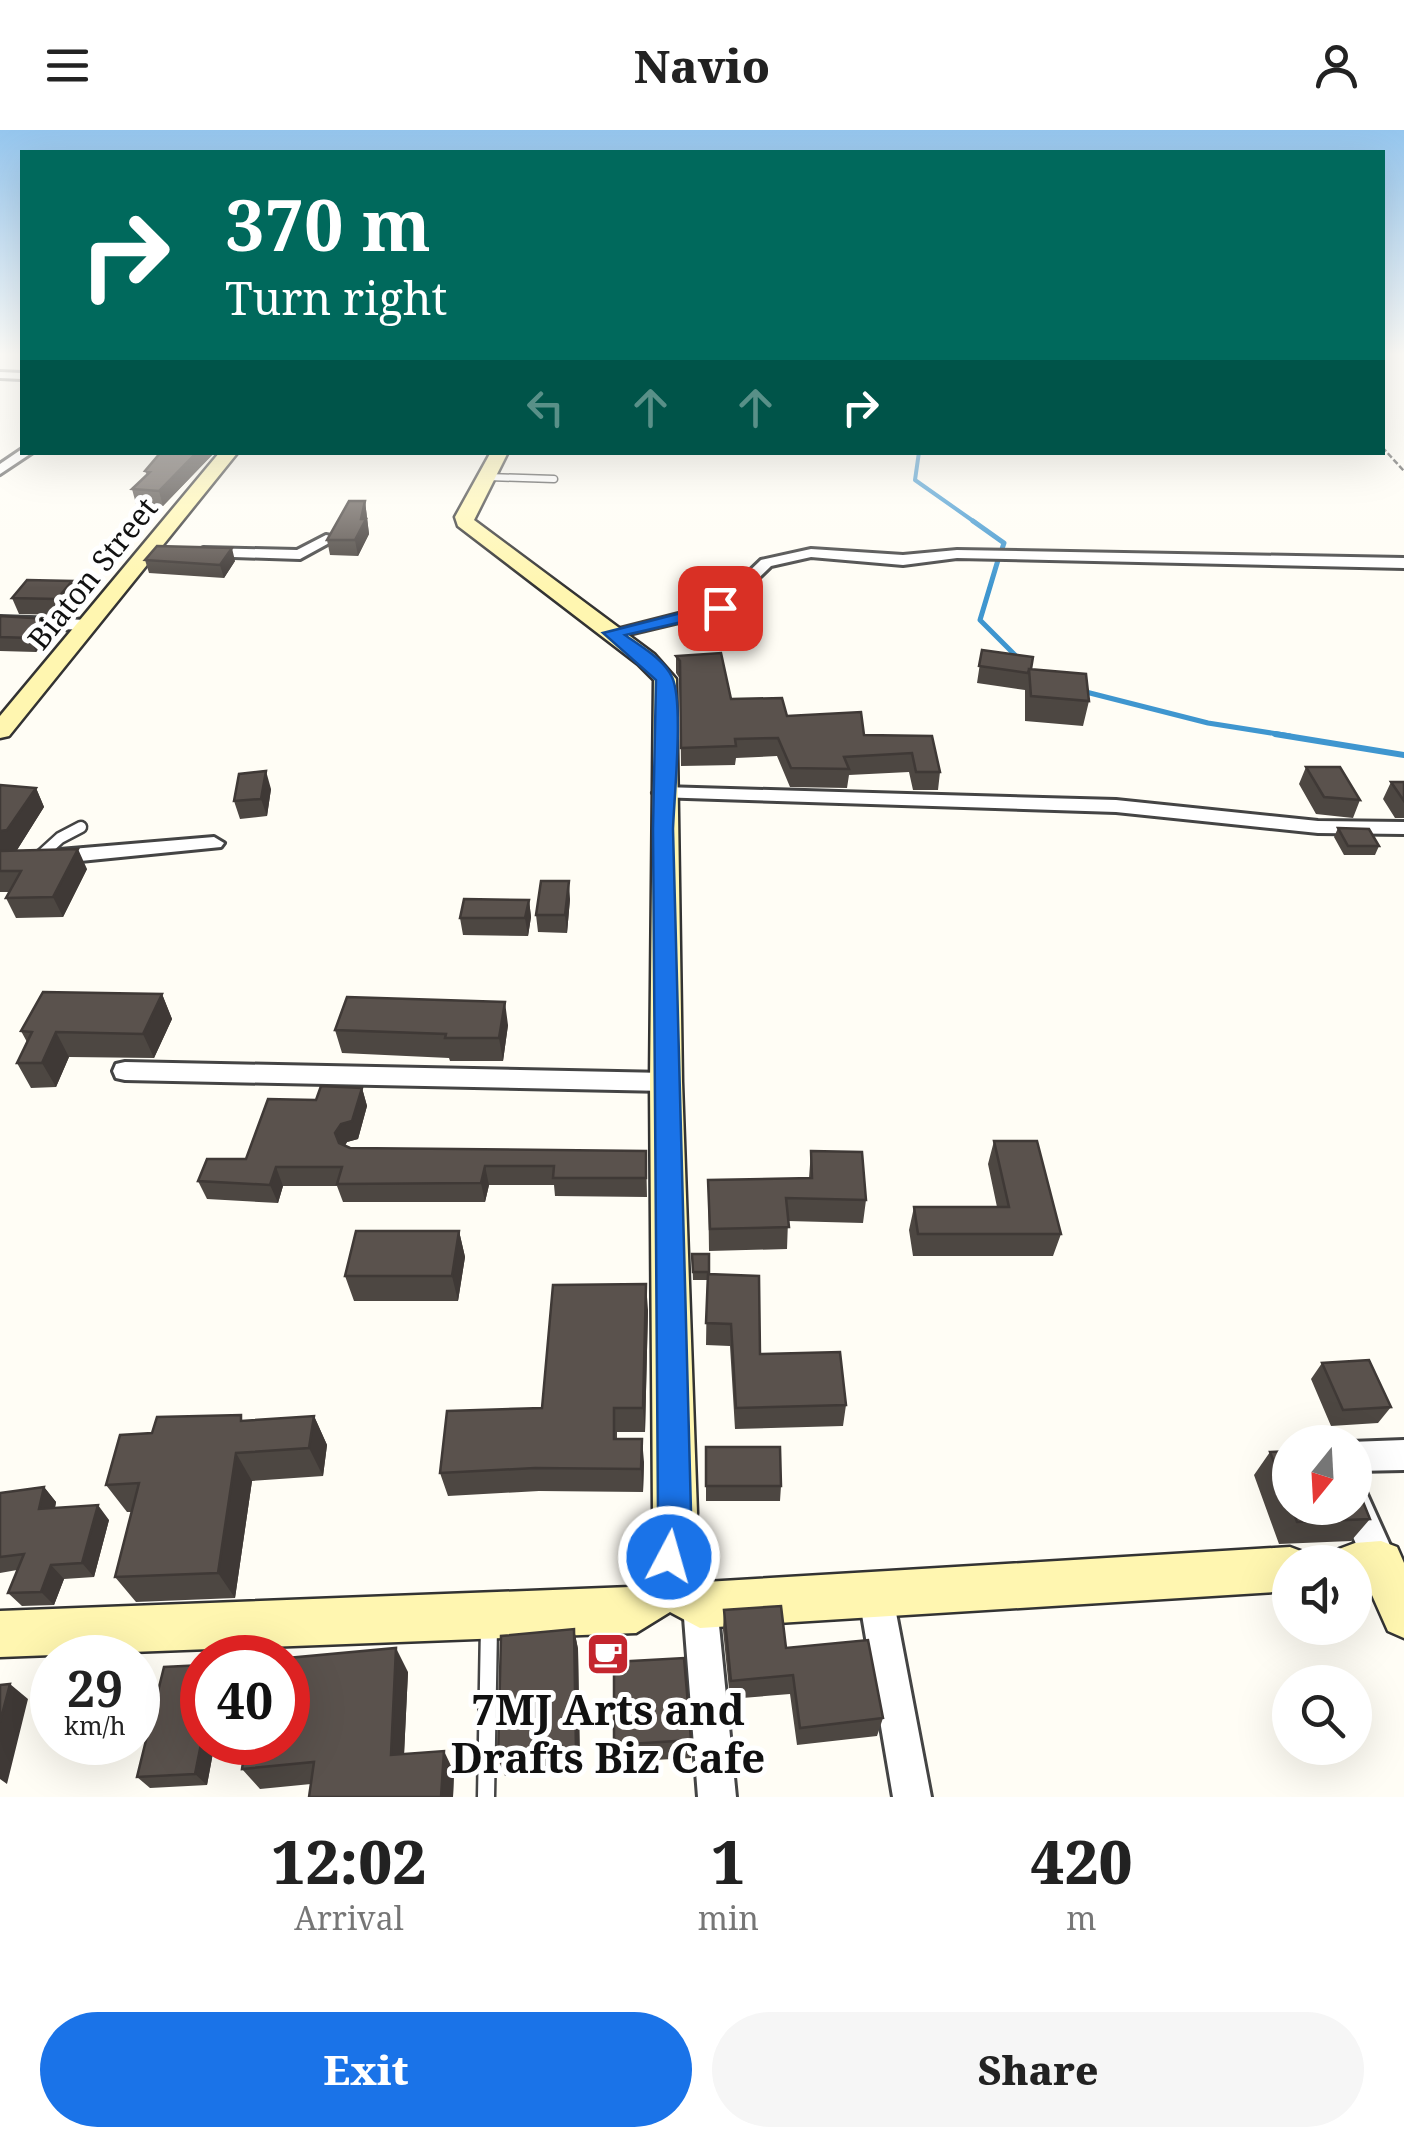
<!DOCTYPE html>
<style>
:root{--surface:#fff;--page:#f6f6f6;--text:#222;--muted:#767676;--accent:#1a73e8}
body{margin:0;font-family:"Noto Serif",serif;background:var(--page);color:var(--text);height:100vh;display:flex;flex-direction:column;font-size:38px;white-space:nowrap}
*{box-sizing:border-box;margin:0}
p{font-size:32px;color:var(--muted)}
.icon{flex:none;width:55px;height:55px;fill:none;stroke:currentColor;stroke-width:2;stroke-linecap:round;stroke-linejoin:round}
.map{position:relative;height:1667px;overflow:hidden}
.side{display:flex;flex-direction:column;background:var(--surface);flex:1}
.side>*{flex:none}
.hud{position:absolute;left:20px;top:20px;width:1365px;height:305px;border-radius:0px;box-shadow:0 10px 40px #0002;background:#00695c;color:#fff;overflow:hidden}
.needle{width:65px;rotate:198deg}
.tools{position:absolute;left:1272px;top:1295px;display:grid;gap:20px}
.tools a{display:grid;place-items:center;width:100px;height:100px;border-radius:50%;background:var(--surface);box-shadow:0 10px 40px #0002;font-size:50px}
.speed{position:absolute;left:30px;top:1505px;display:flex;gap:20px;font-size:50px;font-weight:700;text-align:center}
.speed>*{display:grid;place-content:center;width:130px;height:130px;border-radius:50%;background:var(--surface);box-shadow:0 10px 40px #0002;line-height:1}
.speed small{font-size:25px;font-weight:400}
.speed .limit{border:15px solid #d22;background:#fff;color:#111}
.pin{position:absolute;display:grid;place-items:center;width:85px;height:85px;color:#fff;margin:-42px;border-radius:20px;box-shadow:0 5px 15px #0006}
.me{position:absolute;width:110px;margin:-55px;rotate:6deg;stroke-linejoin:round;filter:drop-shadow(0 0 8px #0008)}
.turn{display:flex;align-items:center;gap:35px;height:210px;padding:0 40px;font-size:45px}
.turn .icon{width:130px;height:130px;stroke-width:2.5}
.turn b{display:block;font-size:70px;line-height:85px}
.lanes{display:flex;align-items:center;height:95px;padding:0 40px;background:#0003;justify-content:center;gap:50px;direction:ltr}
.lanes .off{opacity:.35}
.eta{display:flex;justify-content:space-evenly;align-items:center;height:170px;text-align:center}
.eta b{font-size:60px;font-weight:800;line-height:70px}
.cta{display:flex;gap:20px;margin-top:auto;padding:20px 40px}
.cta a{flex:1;height:115px;border-radius:60px;background:var(--accent);color:#fff;font-size:40px;font-weight:800;line-height:115px;text-align:center}
.cta a+a{background:var(--page);color:var(--text)}
header{display:flex;justify-content:space-between;align-items:center;height:130px;padding:0 40px;background:var(--surface);font-size:45px;font-weight:800}
.map>svg:first-child{display:block}
.lines{fill:none;stroke-linecap:round;stroke-linejoin:round}
.stream-far2{stroke:#3f96cf;stroke-width:4}
.stream-far1{stroke:#3f96cf;stroke-width:5}
.stream{stroke:#3f96cf;stroke-width:6}
.lane-far2-casing{stroke:#444;stroke-width:9}
.lane-far1-casing{stroke:#444;stroke-width:15}
.lane-casing{stroke:#444;stroke-width:21}
.street-casing{stroke:#444;stroke-width:6}
.secondary-casing{stroke:#333;stroke-width:5}
.path{stroke:#333;stroke-width:2.5;stroke-dasharray:6 2.5;stroke-linecap:butt}
.lane-far2{stroke:#fff;stroke-width:6}
.lane-far1{stroke:#fff;stroke-width:10}
.lane{stroke:#fff;stroke-width:16}
.street{fill:#fff;fill-rule:evenodd}
.secondary{fill:#fff6b0;fill-rule:evenodd}
.wall{fill:#4d4742}
.shaded-wall{fill:#3f3936}
.building{fill:#5a524d;stroke:#3f3936;stroke-width:2.5}
.route{fill:#1a73e8;stroke:#114b97;stroke-width:2.5}
.labels{text-anchor:middle;dominant-baseline:central;stroke-width:10;stroke-linejoin:round;paint-order:stroke}
.far-street-label{font-size:30px;fill:#111;stroke:#fff}
.near-poi-label{font-size:42px;font-weight:bold;fill:#111;stroke:#fff}
</style>
<header><svg class="icon" aria-label="menu" viewBox="0 0 24 24"><path d="M4 6h16M4 12h16M4 18h16"/></svg>Navio<svg class="icon" aria-label="person" viewBox="0 0 24 24"><circle cx="12" cy="8" r="4"/><path d="M4 21q1-7 8-7t8 7"/></svg></header>
<div class="map">
<svg width="1404" height="1667" viewBox="0 0 1404 1667">
<rect width="100%" height="100%" fill="#fffdf5"/>
<g class="lines">
<path class="stream-far2" d="M919,322L915,350L976,393"/>
<path class="stream-far1" d="M973,391L1004,413L1002,419
M998,430L980,490L1020,530
M1082,561L1208,593L1290,606"/>
<path class="stream" d="M1275,604L1404,625"/>
<g class="lane-far2-casing">
<path id="lane-far2" d="M488,347L554,349"/>
</g>
<g class="lane-far1-casing">
<path id="lane-far1" d="M38,728L60,708L81,697"/>
</g>
<g class="lane-casing">
<path id="lane" d="M486,1667L489,1496"/>
</g>
<g class="street-casing">
<path id="street" d="M0,242L22,243V249L0,248Z
M22,319V322H33L0,344V334Z
M326,405L331,406V412L300,429L203,426L196,422L203,418L297,420Z
M811,419L903,425L957,420L1404,428V438L957,428L903,435L811,427L771,436L725,481L612,508L604,503L714,475L761,430Z
M0,487L89,490L97,495L89,500L0,497Z
M663,657L1116,670L1318,691L1404,692V704L1318,703L1116,682L656,667L653,663Z
M214,707L224,713L221,717L0,739V725Z
M125,932L666,943L675,945L678,952L675,959L666,961L125,950L116,948L113,941L116,934Z
M1404,1310V1340L1355,1341V1312H1350Z
M1355,1357L1366,1362L1398,1433L1393,1445L1381,1450L1369,1445L1341,1378H1355Z
M876,1450L888,1455L893,1467L931,1667H893L859,1467L864,1455Z
M700,1458L712,1463L717,1475L736,1667H698L683,1475L688,1463Z"/>
</g>
<g class="secondary-casing">
<path id="secondary" d="M220,322H238L9,606L0,608V586Z
M491,322H508L474,390L654,524L676,549L682,952L697,1383L689,1442L705,1452L1290,1417L1306,1423L1310,1432H1290V1461L700,1498L670,1482L636,1503L0,1527V1481L630,1457L645,1439L653,1383L650,952L654,550L638,534L458,396L455,387Z
M1381,1411L1397,1417L1404,1433V1508L1388,1501L1368,1456L1355,1457V1432H1334L1339,1419L1355,1413Z"/>
</g>
<path class="path" d="M1382,317L1404,341"/>
<use href="#lane-far2" class="lane-far2"/>
<use href="#lane-far1" class="lane-far1"/>
<use href="#lane" class="lane"/>
<use href="#street" class="street"/>
<use href="#secondary" class="secondary"/>
</g>
<path class="wall" d="M161,322H215L163,376L136,374L132,359L147,345L145,341Z
M365,371L369,404L358,426L330,425L327,410Z
M145,430L235,431L224,448L149,443Z
M72,451L78,466L63,485L19,484L12,468Z
M0,486L54,503L36,522L0,521Z
M982,520L1031,539L1089,571L1083,596L1025,591V560L977,553Z
M676,526L731,569L787,586L864,605L932,606L940,642L938,660H913L909,642L849,645L847,658L790,657L777,626L736,628L735,635L681,636L680,549L676,543Z
M1306,637L1360,670L1353,688L1316,684L1299,654Z
M1391,652H1404V688H1395L1383,669Z
M0,655L36,658L44,677L17,720L6,721L87,739L63,787L16,788L6,768L9,762H0Z
M271,659L267,686L240,689L234,671Z
M1338,698L1379,716L1375,725H1344L1334,707Z
M570,769L567,803L538,802L536,785Z
M529,770L531,787L528,806L463,805L460,788Z
M162,864L172,889L154,928L69,927L56,957L31,958L17,933L27,912L21,901Z
M508,895L503,931H450L449,928L342,923L335,900Z
M362,958L367,976L358,1009L347,1012L345,1016L350,1018L646,1021L647,1067L555,1066L554,1055H489L485,1072H343L337,1056H283L278,1073L207,1069L198,1051L246,1029L316,970Z
M994,1011L1061,1104L1053,1126H913L909,1100L914,1077H997L988,1034Z
M811,1021L866,1070L863,1093L788,1091L787,1119L709,1121L708,1050L809,1048Z
M459,1101L465,1127L458,1171H354L345,1146Z
M692,1124H709V1144L760,1224L846,1275L843,1296L735,1299L730,1216L706,1215L707,1150H693Z
M648,1180L645,1302H617V1309L644,1332L643,1362L539,1361L448,1366L440,1343L542,1278Z
M1322,1233L1391,1277L1378,1293L1331,1296L1311,1249Z
M314,1286L327,1315L323,1346L252,1351L235,1468L136,1472L115,1447L132,1382H127L106,1355L152,1303L245,1291Z
M706,1317L781,1356L780,1371H706Z
M1290,1321V1378H1355L1370,1389L1351,1411L1279,1414L1254,1345L1270,1322Z
M44,1357L56,1372L55,1378L109,1390L94,1447L64,1449L54,1475L22,1476L8,1463L17,1440L0,1443V1363Z
M724,1480L786,1518L883,1588L877,1606L797,1615L790,1564L730,1569L723,1500Z
M574,1499L578,1519L580,1638L505,1646L498,1629Z
M408,1542L404,1624L454,1642L453,1667H309L311,1654L260,1659L242,1639Z
M691,1610V1628L617,1632L614,1615Z
M202,1612H215L207,1655L150,1658L137,1647Z"/>
<path class="shaded-wall" d="M197,322H215L163,376L159,361Z
M365,371L369,404L358,426L355,410Z
M232,418L235,431L224,448L220,435Z
M72,451L78,466L63,485L57,469Z
M48,489L54,503L36,522L30,508Z
M266,641L271,659L267,686L261,669Z
M36,658L44,677L17,720L0,722V701Z
M78,719L87,739L63,787L53,767Z
M569,751L570,769L567,803L565,785Z
M529,770L531,787L528,806L525,788Z
M162,864L172,889L154,928L143,904Z
M505,872L508,895L503,931L499,908Z
M56,902L69,927L56,957L42,933Z
M362,958L367,976L358,1009L347,1012L341,1021L335,1003Z
M485,1036L489,1055L485,1072L481,1053Z
M276,1037L283,1056L278,1073L270,1055Z
M459,1101L465,1127L458,1171L452,1146Z
M646,1154L648,1180L645,1302L643,1278Z
M314,1286L327,1315L323,1346L309,1318Z
M642,1309L644,1332L643,1362L641,1339Z
M236,1323L252,1351L235,1468L218,1443Z
M44,1357L56,1372L52,1393L39,1379Z
M98,1375L109,1390L94,1447L82,1433Z
M51,1435L64,1449L54,1475L41,1462Z
M574,1499L578,1519L580,1638L576,1621Z
M396,1518L408,1542L403,1646L391,1625Z
M10,1554L28,1569L7,1654L0,1649V1592Z
M202,1612H215L207,1655L195,1644Z
M444,1621L454,1642L453,1667H441Z"/>
<path class="building" d="M161,322H197L159,361L132,359L150,342L145,341Z
M349,371H365L361,389H366L355,410H327Z
M157,416L232,418L220,435L145,430Z
M27,450L72,451L57,469L12,468Z
M0,486L48,489L30,508L0,507Z
M982,520L1033,527L1031,539H1029L1028,543L979,536Z
M721,523L731,569L782,568L787,586L861,582L864,605L932,606L940,642H916L912,623L844,627L849,639L791,638L778,608L735,609L736,616L681,618L680,531L676,526Z
M1029,539L1086,544L1089,571L1031,566Z
M1306,637H1340L1360,670L1324,667Z
M266,641L261,669L234,671L239,644Z
M1391,652H1404V671Z
M0,655L36,658L7,700L0,701Z
M1338,698L1369,699L1379,716H1348Z
M78,719L53,767L6,768L21,741H0V721Z
M541,751H569L565,785H536Z
M464,769L529,770L525,788H460Z
M43,862L162,864L143,904L56,902L42,933H17L32,902L21,901Z
M347,867L505,872L499,908H445L446,904L335,900Z
M321,956L362,958L352,991L341,994L335,1003L339,1013L350,1018L646,1021V1048H553L554,1036H485L481,1053L337,1054L342,1037H276L270,1055L198,1051L207,1029H246L268,969L316,970Z
M994,1011H1037L1061,1104H918L914,1077H1009Z
M811,1021L862,1022L866,1070L786,1068L789,1097L710,1099L708,1050L812,1048Z
M356,1101H459L452,1146H345Z
M692,1124H709V1142H693Z
M708,1144L759,1146L760,1224L840,1222L846,1275L736,1278L731,1194L706,1193Z
M646,1154L643,1278H614V1309H642L641,1339L535,1338L440,1343L447,1281L542,1278L553,1155Z
M1369,1230L1391,1277L1343,1280L1322,1233Z
M241,1285V1291L314,1286L309,1318L236,1323L218,1443L115,1447L139,1353L106,1355L120,1305L152,1303L157,1287Z
M706,1317H780L781,1356H706Z
M1290,1321V1374L1270,1322Z
M1355,1352L1370,1389L1297,1392L1292,1378H1355Z
M44,1357L39,1379L98,1375L82,1433L51,1435L41,1462L8,1463L24,1424L0,1427V1363Z
M781,1476L786,1518L868,1510L883,1588L800,1598L793,1545L731,1551L724,1480Z
M574,1499L576,1621L498,1629L501,1506Z
M396,1518L391,1625L444,1621L441,1667H309L314,1632L242,1639L246,1612H288V1528Z
M684,1528L691,1610L614,1615V1532Z
M202,1535V1609L195,1644L137,1647L164,1537Z
M10,1554L0,1592V1555Z"/>
<linearGradient id="sky" x2="0" y2="1"><stop stop-color="#95c6ee"/><stop offset="0.49" stop-color="#fffefa"/><stop offset="1" stop-color="#fffefa" stop-opacity="0"/></linearGradient>
<rect width="1404" height="458" fill="url(#sky)"/>
<path class="route" d="M720,473L725,475V482L625,505C640,516 664,529 672,547C684,572 674,668 673,699L691,1382L681,1439L669,1444L657,1439L652,1427L658,1382L653,699L656,550L603,503Z"/>
<defs>
<g id="cafe-square" transform="scale(2.25)"><rect x="-9" y="-9" width="18" height="18" rx="4" fill="#c4262e" stroke="#fff"/><path d="M-5.5-4.5H6V0H3Q3 3.5 0 3.5H-2.5Q-5.5 3.5-5.5 0ZM3-3.2v2h1.7v-2ZM-6 4.5H4V6H-6Z" fill="#fff"/></g>
</defs>
<g fill-rule="evenodd">
<use href="#cafe-square" x="608" y="1524"/>
</g>
<g class="labels">
<g class="far-street-label">
<text transform="translate(92 443) rotate(-51)">Biaton Street</text>
</g>
<g class="near-poi-label">
<text x="608" y="1578">7MJ Arts and<tspan x="608" dy="48">Drafts Biz Cafe</tspan></text>
</g>
</g>
</svg>
<div class="tools">
<a><svg class="needle" viewBox="-14 -14 28 28"><path d="M0-13l5 13h-10z" fill="#e53935"/><path d="M0 13l5-13h-10z" fill="#767676"/></svg></a>
<a><svg class="icon" aria-label="sound" viewBox="0 0 24 24"><path d="M4 9h4l5-4v14l-5-4H4zM17 9q2 3 0 6"/></svg></a>
<a><svg class="icon" aria-label="search" viewBox="0 0 24 24"><circle cx="10" cy="10" r="6"/><path d="M15 15l6 6"/></svg></a>
</div>
<div class="speed"><div>29<small>km/h</small></div><div class="limit">40</div></div>
<div class="pin" style="left:720px;top:478px;background:#d93025"><svg class="icon" aria-label="arrive" viewBox="0 0 24 24"><path d="M6 21V4h12l-3 4 3 4H6"/></svg></div>
<svg class="me" style="left:669px;top:1427px" viewBox="-20 -20 40 40"><circle r="17" fill="#1a73e8" stroke="#fff" stroke-width="3"/><path d="M0-11L8 9 0 5-8 9z" fill="#fff"/></svg>
<div class="hud">
<div class="turn"><svg class="icon" aria-label="right" viewBox="0 0 24 24"><path d="M7 20v-9h11M14 6l5 5-5 5"/></svg><div><b>370 m</b>Turn right</div></div>
<div class="lanes"><svg class="icon off" aria-label="left" viewBox="0 0 24 24"><path d="M17 20v-9H6M10 6l-5 5 5 5"/></svg><svg class="icon off" aria-label="ahead" viewBox="0 0 24 24"><path d="M12 20V5M6 11l6-6 6 6"/></svg><svg class="icon off" aria-label="ahead" viewBox="0 0 24 24"><path d="M12 20V5M6 11l6-6 6 6"/></svg><svg class="icon" aria-label="right" viewBox="0 0 24 24"><path d="M7 20v-9h11M14 6l5 5-5 5"/></svg></div>
</div>
</div>
<section class="side">
<div class="eta">
<div><b>12:02</b><p>Arrival</p></div>
<div><b>1</b><p>min</p></div>
<div><b>420</b><p>m</p></div>
</div>
<div class="cta"><a>Exit</a><a>Share</a></div>
</section>
